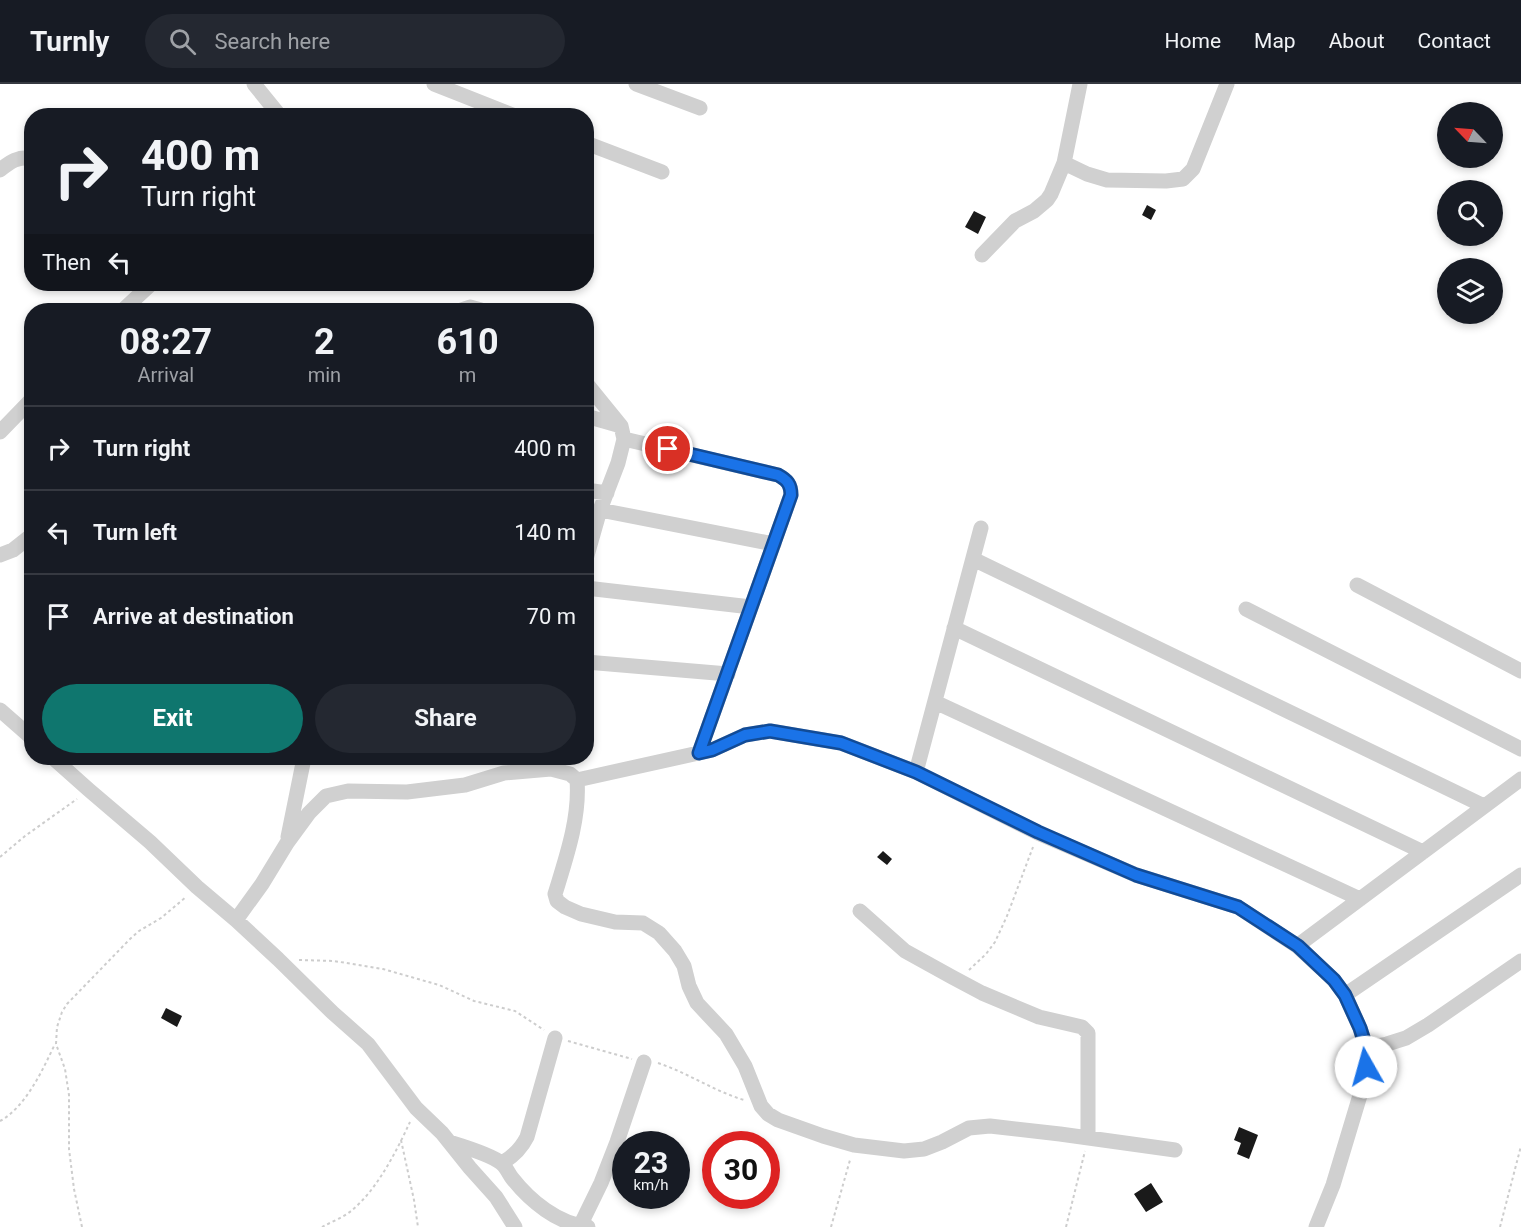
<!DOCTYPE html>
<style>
:root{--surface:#171b24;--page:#242831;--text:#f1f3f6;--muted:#9ea1a6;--line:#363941;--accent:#0f766e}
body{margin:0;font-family:Roboto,sans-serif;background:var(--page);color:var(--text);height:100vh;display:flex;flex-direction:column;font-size:22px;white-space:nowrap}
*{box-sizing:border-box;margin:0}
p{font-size:20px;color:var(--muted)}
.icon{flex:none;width:33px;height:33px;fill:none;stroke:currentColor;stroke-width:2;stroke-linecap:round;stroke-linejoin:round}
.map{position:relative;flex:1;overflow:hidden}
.side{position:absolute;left:24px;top:219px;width:570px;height:462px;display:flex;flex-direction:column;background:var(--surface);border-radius:24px;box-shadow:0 3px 9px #0003}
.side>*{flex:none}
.hud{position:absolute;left:24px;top:24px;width:570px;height:183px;border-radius:24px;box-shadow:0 3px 9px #0003;background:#171b24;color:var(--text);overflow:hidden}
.needle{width:39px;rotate:295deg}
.buttons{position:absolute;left:1437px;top:18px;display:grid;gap:12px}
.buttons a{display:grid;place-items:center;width:66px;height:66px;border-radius:50%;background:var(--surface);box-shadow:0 3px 9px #0003;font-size:30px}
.speed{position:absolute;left:612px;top:1047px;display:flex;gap:12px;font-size:30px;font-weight:700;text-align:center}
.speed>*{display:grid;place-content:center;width:78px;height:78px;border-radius:50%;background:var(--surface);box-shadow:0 3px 9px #0003;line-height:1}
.speed small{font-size:15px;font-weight:400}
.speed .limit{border:9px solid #d22;background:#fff;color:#111}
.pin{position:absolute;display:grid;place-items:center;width:51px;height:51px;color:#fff;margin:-26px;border:3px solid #fff;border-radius:50%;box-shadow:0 2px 6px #0007}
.me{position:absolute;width:66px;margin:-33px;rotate:353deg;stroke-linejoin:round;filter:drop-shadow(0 0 4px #0008)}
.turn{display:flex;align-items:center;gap:21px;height:126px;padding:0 18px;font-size:27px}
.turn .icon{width:78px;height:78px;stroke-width:2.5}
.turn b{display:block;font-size:42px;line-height:51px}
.then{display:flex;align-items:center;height:57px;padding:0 18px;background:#0003;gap:12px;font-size:22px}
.eta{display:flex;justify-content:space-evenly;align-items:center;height:102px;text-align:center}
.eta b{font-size:36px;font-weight:700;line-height:42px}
.action{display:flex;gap:12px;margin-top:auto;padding:12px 18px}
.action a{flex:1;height:69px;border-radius:36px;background:var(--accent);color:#fff;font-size:24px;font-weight:700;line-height:69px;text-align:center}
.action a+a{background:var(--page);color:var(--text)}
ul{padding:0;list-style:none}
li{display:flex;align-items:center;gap:18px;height:84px;padding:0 18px;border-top:2px solid var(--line)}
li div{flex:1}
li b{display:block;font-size:22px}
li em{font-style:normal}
header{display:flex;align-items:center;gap:36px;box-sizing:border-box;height:84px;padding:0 30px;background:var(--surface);border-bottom:2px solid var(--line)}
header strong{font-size:28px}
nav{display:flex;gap:33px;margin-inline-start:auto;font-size:21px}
.search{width:420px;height:54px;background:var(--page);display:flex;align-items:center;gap:15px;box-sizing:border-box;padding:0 21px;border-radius:33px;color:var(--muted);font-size:22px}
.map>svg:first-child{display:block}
.building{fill:#1a1a1a}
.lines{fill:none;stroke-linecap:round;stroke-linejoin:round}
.path{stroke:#cdcdcd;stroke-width:2;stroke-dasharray:3 3;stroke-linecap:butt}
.minor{stroke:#d0d0d0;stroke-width:15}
.route-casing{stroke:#114b97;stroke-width:15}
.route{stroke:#1a73e8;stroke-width:10}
</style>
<header>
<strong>Turnly</strong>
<div class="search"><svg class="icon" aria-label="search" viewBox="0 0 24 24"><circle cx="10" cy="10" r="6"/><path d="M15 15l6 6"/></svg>Search here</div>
<nav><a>Home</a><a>Map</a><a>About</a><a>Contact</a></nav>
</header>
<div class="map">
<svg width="1521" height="1143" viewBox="0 0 1521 1143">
<rect width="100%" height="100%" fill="#fff"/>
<path class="building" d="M1147,121L1156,126L1151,136L1142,131Z
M974,127L986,133L978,150L965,143Z
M883,767L892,775L887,781L877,773Z
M166,924L182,932L177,943L161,934Z
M1239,1043L1258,1051L1249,1075L1237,1070L1241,1059L1234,1056Z
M1151,1099L1163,1118L1146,1128L1134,1110Z"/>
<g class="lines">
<path class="path" d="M0,773L25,752L77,715
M299,876L334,877L383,885L439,901L474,917L515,927L544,946
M969,886L986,870L995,858L1007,832L1033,763
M568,957L632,975
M658,979C688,989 714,1007 744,1016
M0,1037C26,1023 43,985 55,960
M401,1056L414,1116L418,1143
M82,1143L74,1105L69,1065V1011L65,985L56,960L57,943L62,928L67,920L129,856L139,847L161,834L186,813
M322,1143C331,1138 342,1134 351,1127C377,1106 396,1068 410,1038
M831,1143L850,1076
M1066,1143L1085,1067
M1500,1143L1521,1062"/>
<path class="minor" d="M254,0L280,32
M434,0L515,32
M636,0L700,24
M586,59L662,88
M1064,79L1087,90L1107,96L1166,97L1183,95L1193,85L1227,0
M0,86C10,78 18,72 32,74
M982,171L1015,137L1034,127L1047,116L1051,110L1064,79L1080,0
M123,226L151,200
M461,226L470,223L481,226
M586,299L621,342L624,355L618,379L600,426L586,475
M586,332L621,342
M0,348L32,315
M624,355L778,391C787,396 791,400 791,411L699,669
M586,406L607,409
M600,426L774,460
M0,471L13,466L32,451
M973,475L1484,722
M1357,501L1521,587
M586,504L751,523
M1246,525L1521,665
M954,544L1423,768
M586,578L728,590
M935,618L1360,815
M0,626L32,654
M53,674L89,706L150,758L197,803L236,836L278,875L333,929L368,960L416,1024L442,1049L470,1084L496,1113L515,1143
M916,688L981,444
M577,696L712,666L745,651L770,647L841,659L916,688L1038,749L1136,791L1238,823L1297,862L1334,896L1345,911L1360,944L1366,964V983L1361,1008L1333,1101L1316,1143
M288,753L304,674
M860,827L905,867L952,893L982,909L1039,933L1082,943L1088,949V1053
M236,836L262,800L287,759L309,729L326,712L348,707L407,708L465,701L504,689L551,685L570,690L577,696C580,734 566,774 555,810L557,817L565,823L581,830L615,838L643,839L659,849L675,867L684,882L689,902L697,919L726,950L745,982L761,1022L768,1030L778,1036L823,1052L854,1061L904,1067L924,1065L942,1058L969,1044L990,1042L1060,1050L1175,1066
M1297,862L1521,695
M1345,911L1521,791
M1366,964L1387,960L1406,954L1428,941L1521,877
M449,1058C462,1062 492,1071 501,1079C506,1082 508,1089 512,1094C530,1117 558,1140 588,1143
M502,1079C514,1072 521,1065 527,1053L555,954
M580,1142L601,1099L617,1058L644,978"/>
</g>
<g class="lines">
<g class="route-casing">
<path id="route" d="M668,365L778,391C787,396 791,400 791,411L699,669L712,666L745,651L770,647L841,659L916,688L1038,748L1136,791L1238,823L1298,862L1334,896L1345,911L1360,944L1366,963V983"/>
</g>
<use href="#route" class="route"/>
</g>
</svg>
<div class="buttons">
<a><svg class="needle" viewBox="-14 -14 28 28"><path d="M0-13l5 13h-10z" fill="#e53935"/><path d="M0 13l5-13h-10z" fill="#9ea1a6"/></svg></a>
<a><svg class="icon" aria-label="search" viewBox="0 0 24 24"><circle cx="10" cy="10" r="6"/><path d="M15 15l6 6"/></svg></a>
<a><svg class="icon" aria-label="layers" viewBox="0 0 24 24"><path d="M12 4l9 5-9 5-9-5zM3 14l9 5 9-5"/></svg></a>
</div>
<div class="speed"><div>23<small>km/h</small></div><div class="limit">30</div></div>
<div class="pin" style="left:668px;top:365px;background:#d93025"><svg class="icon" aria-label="arrive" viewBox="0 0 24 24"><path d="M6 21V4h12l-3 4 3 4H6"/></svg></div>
<svg class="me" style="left:1366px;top:983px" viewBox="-20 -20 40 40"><circle r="19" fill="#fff"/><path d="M0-13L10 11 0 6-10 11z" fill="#1a73e8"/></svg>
<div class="hud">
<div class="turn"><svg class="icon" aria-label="right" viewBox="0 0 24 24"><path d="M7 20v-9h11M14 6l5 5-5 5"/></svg><div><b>400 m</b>Turn right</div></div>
<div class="then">Then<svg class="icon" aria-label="left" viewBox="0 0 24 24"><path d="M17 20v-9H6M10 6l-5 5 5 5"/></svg></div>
</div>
<section class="side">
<div class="eta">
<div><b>08:27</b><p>Arrival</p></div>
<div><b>2</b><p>min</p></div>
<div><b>610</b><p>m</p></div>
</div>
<ul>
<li><svg class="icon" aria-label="right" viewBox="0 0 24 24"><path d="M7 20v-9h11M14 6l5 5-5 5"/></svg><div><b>Turn right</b></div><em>400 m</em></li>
<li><svg class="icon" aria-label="left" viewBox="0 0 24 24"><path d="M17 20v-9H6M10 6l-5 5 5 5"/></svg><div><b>Turn left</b></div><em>140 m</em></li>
<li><svg class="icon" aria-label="arrive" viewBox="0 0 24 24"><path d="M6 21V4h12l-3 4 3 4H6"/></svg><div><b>Arrive at destination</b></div><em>70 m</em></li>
</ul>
<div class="action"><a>Exit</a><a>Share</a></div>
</section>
</div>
